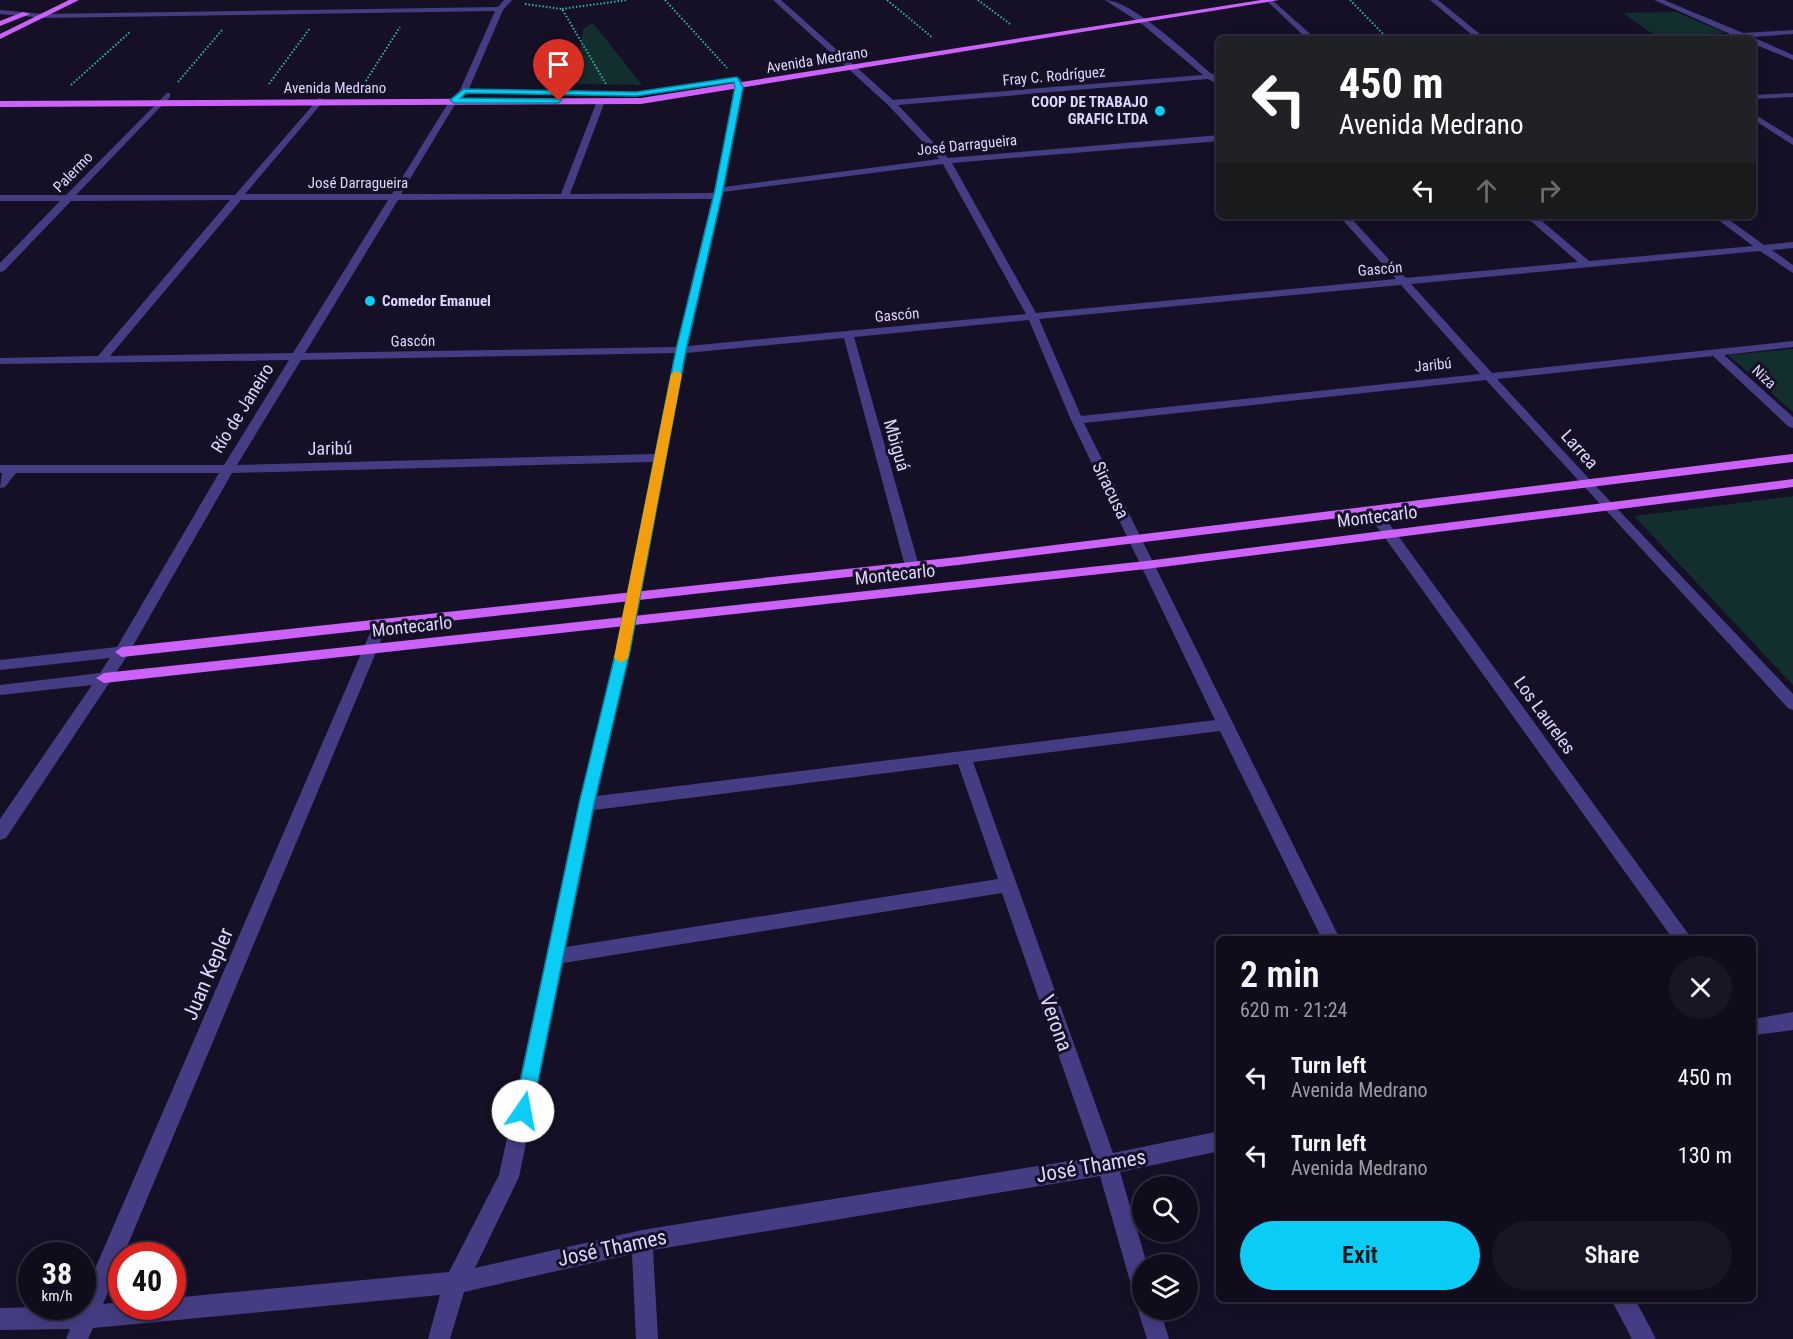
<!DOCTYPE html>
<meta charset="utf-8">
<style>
:root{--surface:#100c1c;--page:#191525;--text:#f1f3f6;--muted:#9c9ba3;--line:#302c3b;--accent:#0accf5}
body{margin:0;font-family:"Roboto Condensed",sans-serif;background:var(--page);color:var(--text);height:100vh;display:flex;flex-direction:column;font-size:22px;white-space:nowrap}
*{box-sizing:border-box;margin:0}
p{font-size:20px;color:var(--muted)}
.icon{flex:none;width:33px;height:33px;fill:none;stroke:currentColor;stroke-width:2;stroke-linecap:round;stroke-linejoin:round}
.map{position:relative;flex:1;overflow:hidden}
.sheet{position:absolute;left:1216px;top:936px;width:540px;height:366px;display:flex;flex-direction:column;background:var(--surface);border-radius:9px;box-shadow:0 3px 15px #0003,0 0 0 2px var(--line)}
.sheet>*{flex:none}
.banner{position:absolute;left:1216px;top:36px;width:540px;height:183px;border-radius:9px;box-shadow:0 3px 15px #0003,0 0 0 2px var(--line);background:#202124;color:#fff;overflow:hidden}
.tools{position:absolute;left:1132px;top:1176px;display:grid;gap:12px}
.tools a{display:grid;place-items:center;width:66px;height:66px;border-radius:50%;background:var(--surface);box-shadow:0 3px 15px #0003,0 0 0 2px var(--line);font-size:30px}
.speed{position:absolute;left:18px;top:1242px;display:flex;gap:12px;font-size:30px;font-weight:700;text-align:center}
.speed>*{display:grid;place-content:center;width:78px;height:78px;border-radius:50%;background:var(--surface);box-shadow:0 3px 15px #0003,0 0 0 2px var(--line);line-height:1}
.speed small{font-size:15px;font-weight:400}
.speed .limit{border:9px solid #d22;background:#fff;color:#111}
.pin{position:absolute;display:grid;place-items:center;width:51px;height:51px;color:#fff;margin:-62px -26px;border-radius:50% 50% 50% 0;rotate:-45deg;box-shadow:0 0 6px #0007}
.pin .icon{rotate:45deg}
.me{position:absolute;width:66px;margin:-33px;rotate:12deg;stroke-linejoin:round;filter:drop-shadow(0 0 4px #0008)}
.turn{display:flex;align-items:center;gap:21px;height:126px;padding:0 24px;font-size:27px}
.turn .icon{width:78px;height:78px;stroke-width:2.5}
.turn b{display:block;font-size:42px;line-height:51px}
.lanes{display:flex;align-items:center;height:57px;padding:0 24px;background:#0003;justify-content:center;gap:30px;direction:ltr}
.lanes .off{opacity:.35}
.round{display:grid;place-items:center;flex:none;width:63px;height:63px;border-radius:32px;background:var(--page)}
.overview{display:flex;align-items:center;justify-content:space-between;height:102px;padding:0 24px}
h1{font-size:36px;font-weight:600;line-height:45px}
.action{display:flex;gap:12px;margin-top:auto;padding:12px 24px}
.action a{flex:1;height:69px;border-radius:36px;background:var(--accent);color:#111;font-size:24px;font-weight:600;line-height:69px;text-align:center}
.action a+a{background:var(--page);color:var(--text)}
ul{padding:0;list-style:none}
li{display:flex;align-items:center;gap:18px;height:78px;padding:0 24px}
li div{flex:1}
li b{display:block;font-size:22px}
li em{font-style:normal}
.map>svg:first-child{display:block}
.green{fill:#132e2f}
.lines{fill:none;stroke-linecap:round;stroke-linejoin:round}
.path{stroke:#34b1b3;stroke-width:2;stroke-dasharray:1.5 2;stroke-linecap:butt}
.minor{fill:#453d83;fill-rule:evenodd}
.major{fill:#cc62f9;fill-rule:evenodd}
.route{fill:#0accf5;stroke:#06859f;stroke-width:1.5}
.slow{fill:#f59e0b}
.poi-dot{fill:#0accf5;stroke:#151026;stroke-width:2}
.labels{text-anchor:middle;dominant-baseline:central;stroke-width:6;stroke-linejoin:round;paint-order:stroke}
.far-street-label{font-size:15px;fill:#ded6fd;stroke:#151026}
.far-poi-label{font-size:15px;font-weight:bold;fill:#ded6fd;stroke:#151026;text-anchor:end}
.street-label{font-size:18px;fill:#ded6fd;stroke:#151026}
.near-street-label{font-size:21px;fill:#ded6fd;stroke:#151026}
</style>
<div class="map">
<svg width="1793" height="1339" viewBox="0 0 1793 1339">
<rect width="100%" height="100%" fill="#151026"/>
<path class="green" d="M1676,12L1726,33L1657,37L1623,13Z
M593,23L642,85L576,84L583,29Z
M1793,349V412L1728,355Z
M1793,496V685L1634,516Z"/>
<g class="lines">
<path class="path" d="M665,0L727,68
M887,0L933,38
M978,0L1010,24
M1350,0L1388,39
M525,4L562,9L606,84
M562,9L626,0
M178,82L222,30
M269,84L310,28
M364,84L400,27
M71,85L130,32"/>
<path class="minor" d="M504,0H512L503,10L468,91L457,101L401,194H561L597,101L601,98L605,101L570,194L714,193L735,86L733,79L737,77L741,79L743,86L724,187L939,159L888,105L773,0H781L893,100L1203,75L1142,24L1105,0C1132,0 1190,56 1212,74H1220V78L1214,82L1208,79L898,105L948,158L1220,135V141L952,163L1036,313L1396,279L1339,216H1349L1406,278L1578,262L1525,216H1536L1589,261L1753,246L1713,216H1724L1764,245L1793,242V248L1772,250L1793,265V273L1760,251L1411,284L1492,373L1793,341V347L1724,355L1793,417V428L1789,427L1713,356L1497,379L1592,482L1793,694V710L1788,708L1486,380L1084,423L1340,939H1322L1220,731L973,762L1113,1153L1220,1131V1151L1120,1172L1147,1264H1143V1299L1135,1296L1132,1288L1100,1176L653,1250L658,1339H636L632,1254L464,1292L450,1339H428L440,1295L93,1328L88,1339H66L70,1329L0,1330V1308L82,1306V1299L373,626L380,621L387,626L103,1304L122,1302V1306H172V1298L449,1272L499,1175L579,804L616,651L653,462L232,473L127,656L6,838L0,840V819L92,685L0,695V685L100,673L110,658L0,670V660L117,647L219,473H16L5,487L0,488L2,473H0V465H224L289,360L0,364V358L98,356L230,200L71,201L4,271L0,272V263L60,201H0V195H66L167,93H170V97L76,195H235L319,98L322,99V103L245,194H392L450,100L460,90L495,11L44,18L0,14V10L44,14L498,7ZM943,164L1026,314L688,346L723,192ZM562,199H712L676,347L305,353L398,200ZM241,200H388L293,353L110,356ZM1401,285L1480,374L1081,416L1039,319ZM1029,320L1071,420L1215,720L597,796L630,651L686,353L844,338L905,566L912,570L919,566L854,337ZM675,353L655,454L237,465L301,360ZM958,764L998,879L566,947L594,810ZM1002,893L1094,1157L642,1230L475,1268L519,1177L563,963Z
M1266,0H1272L1316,39H1307Z
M1430,0H1438L1486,39H1477Z
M1654,0H1664L1743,33L1793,30V34L1739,38Z
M1753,39H1757L1793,55V60L1754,44Z
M1793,93V97L1754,99V95Z
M1754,114L1793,138V145L1754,120Z
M1375,510L1380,511L1692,939H1673L1370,517L1368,514Z
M1793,1012V1030L1754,1035V1019Z
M1611,1299H1635L1656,1339H1632Z
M1143,1301V1310H1160L1169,1339H1147L1138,1310Z"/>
<path class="major" d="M69,0H79L0,39V34Z
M1261,0H1279L641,104L0,107V101L641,98Z
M23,12L30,14L0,26V21Z
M1793,454V462L958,565L122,657L115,652L122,647L958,557Z
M1793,479V487L1146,569L104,683L96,678L104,673L1146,561Z"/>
</g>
<path class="route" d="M737,77L743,87L723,190L686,350L630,651L594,804L532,1111L530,1117L523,1120L517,1117L514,1111L579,804L616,651L676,350L715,190L735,87L734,82L636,96L466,93L461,98L562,99L559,103H454L450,100L464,89L636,92Z"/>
<path class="slow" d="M676,371L682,374L628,658L621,663L614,658L671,374Z"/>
<g class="poi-dot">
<circle cx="1160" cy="111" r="6"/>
<circle cx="370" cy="301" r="6"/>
</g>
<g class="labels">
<g class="far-street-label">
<text transform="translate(817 60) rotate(-9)">Avenida Medrano</text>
<text transform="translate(1054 76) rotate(-5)">Fray C. Rodríguez</text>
<text x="335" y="88">Avenida Medrano</text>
<text transform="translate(967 145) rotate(-6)">José Darragueira</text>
<text transform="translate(73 172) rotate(-46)">Palermo</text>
<text x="358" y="183">José Darragueira</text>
<text transform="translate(1380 269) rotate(-5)">Gascón</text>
<text transform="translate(897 315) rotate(-5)">Gascón</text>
<text transform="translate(413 341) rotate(-1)">Gascón</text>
<text transform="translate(1433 365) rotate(-6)">Jaribú</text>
<text transform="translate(1764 377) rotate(43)">Niza</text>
</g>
<g class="far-poi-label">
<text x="1148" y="102">COOP DE TRABAJO<tspan x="1148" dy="17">GRAFIC LTDA</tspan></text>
<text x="382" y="301" text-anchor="start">Comedor Emanuel</text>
</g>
<g class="street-label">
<text transform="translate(242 408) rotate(-58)">Río de Janeiro</text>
<text transform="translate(897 445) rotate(74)">Mbiguá</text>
<text transform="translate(330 448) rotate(-1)">Jaribú</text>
<text transform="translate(1580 449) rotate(48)">Larrea</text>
<text transform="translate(1111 490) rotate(64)">Siracusa</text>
<text transform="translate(1377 516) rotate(-7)">Montecarlo</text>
<text transform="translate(895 574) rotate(-6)">Montecarlo</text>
<text transform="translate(412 626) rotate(-6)">Montecarlo</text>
<text transform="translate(1545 715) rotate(54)">Los Laureles</text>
</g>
<g class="near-street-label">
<text transform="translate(208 974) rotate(-67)">Juan Kepler</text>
<text transform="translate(1056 1023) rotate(70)">Verona</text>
<text transform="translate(1091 1166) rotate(-10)">José Thames</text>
<text transform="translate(612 1248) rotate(-12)">José Thames</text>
</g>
</g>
</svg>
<div class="tools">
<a><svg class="icon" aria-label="search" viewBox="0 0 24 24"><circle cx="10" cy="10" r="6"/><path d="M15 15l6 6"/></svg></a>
<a><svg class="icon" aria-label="layers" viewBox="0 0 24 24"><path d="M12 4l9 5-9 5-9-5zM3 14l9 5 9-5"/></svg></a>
</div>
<div class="speed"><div>38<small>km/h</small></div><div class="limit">40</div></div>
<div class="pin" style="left:559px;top:101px;background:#d93025"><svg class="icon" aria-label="arrive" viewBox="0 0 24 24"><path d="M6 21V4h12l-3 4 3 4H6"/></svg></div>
<svg class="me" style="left:523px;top:1111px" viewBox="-20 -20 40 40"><circle r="19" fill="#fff"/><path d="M0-13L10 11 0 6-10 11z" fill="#0accf5"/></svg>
<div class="banner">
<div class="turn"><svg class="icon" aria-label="left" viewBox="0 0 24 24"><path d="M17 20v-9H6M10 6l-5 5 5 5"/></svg><div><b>450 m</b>Avenida Medrano</div></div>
<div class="lanes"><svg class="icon" aria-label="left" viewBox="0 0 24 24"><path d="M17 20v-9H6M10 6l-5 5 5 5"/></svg><svg class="icon off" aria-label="ahead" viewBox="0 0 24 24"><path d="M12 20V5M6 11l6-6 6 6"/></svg><svg class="icon off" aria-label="right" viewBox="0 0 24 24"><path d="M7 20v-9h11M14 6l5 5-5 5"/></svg></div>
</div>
<section class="sheet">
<div class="overview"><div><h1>2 min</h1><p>620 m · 21:24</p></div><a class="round"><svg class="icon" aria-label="close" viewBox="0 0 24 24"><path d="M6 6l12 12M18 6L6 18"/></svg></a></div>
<ul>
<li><svg class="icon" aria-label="left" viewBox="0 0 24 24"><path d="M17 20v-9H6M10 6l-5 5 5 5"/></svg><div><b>Turn left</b><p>Avenida Medrano</p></div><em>450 m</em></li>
<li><svg class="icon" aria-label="left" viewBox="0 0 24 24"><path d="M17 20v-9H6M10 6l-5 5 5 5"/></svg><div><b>Turn left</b><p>Avenida Medrano</p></div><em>130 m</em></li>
</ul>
<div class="action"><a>Exit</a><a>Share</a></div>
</section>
</div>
